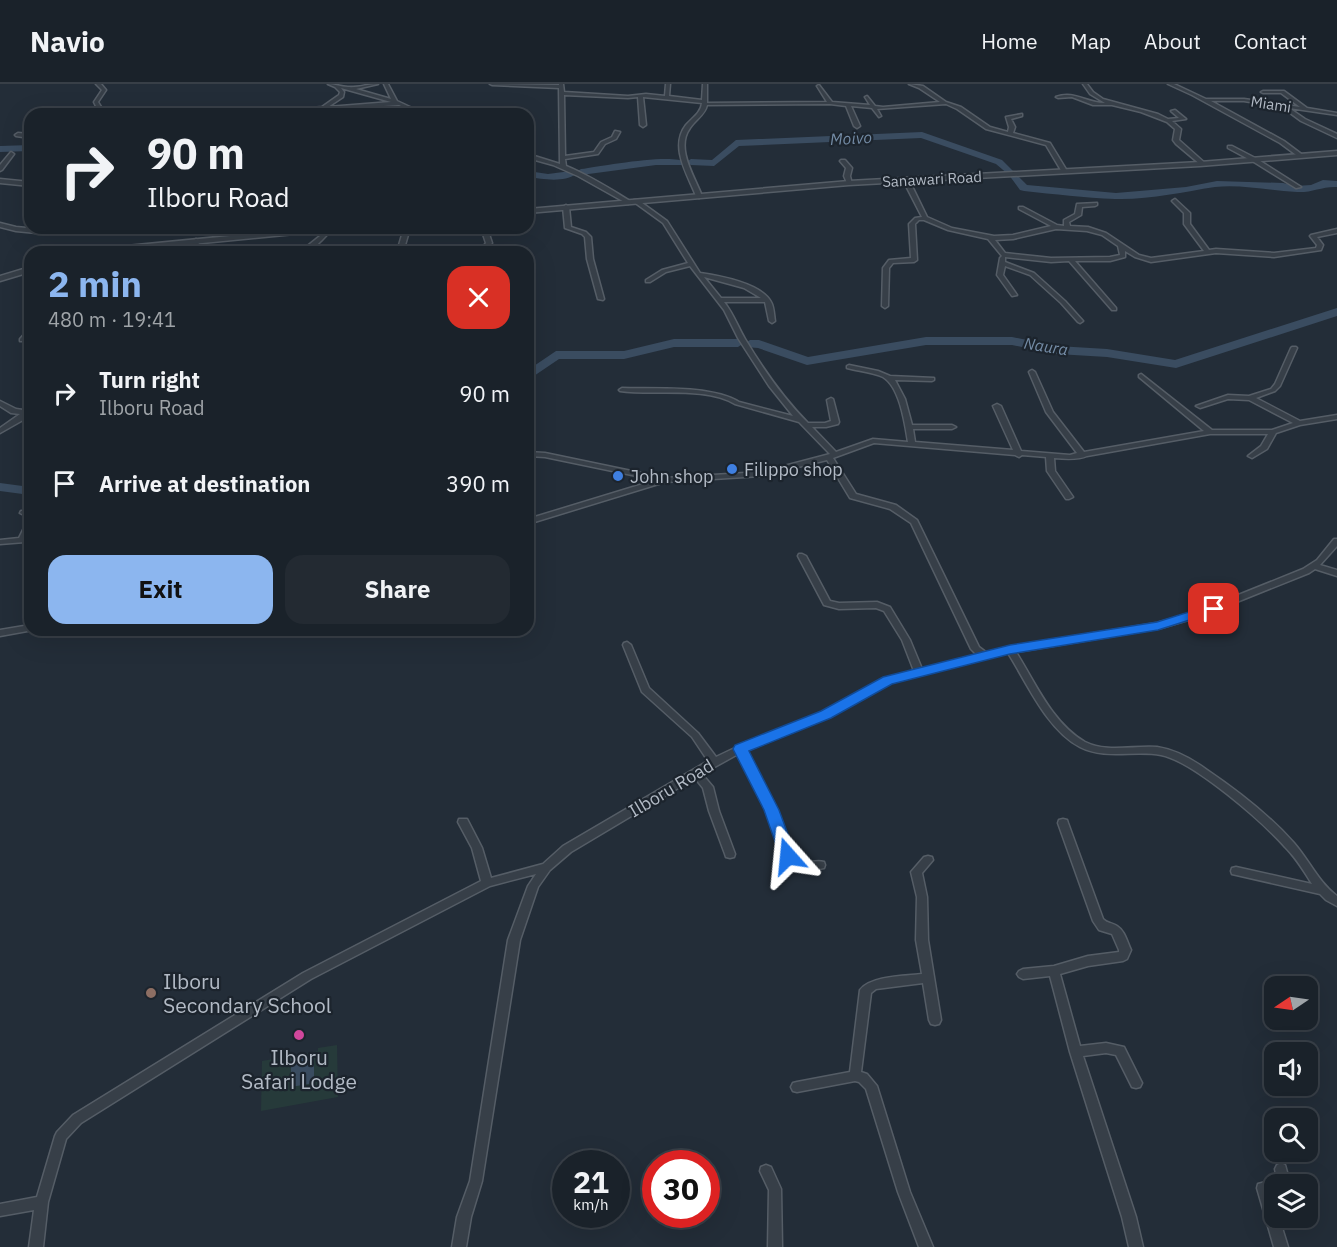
<!DOCTYPE html>
<meta charset="utf-8">
<style>
:root{--surface:#1a222a;--page:#232a32;--text:#f1f3f6;--muted:#9fa4a8;--line:#383f47;--accent:#8cb6ef}
body{margin:0;font-family:"IBM Plex Sans",sans-serif;background:var(--page);color:var(--text);height:100vh;display:flex;flex-direction:column;font-size:22px;white-space:nowrap}
*{box-sizing:border-box;margin:0}
p{font-size:20px;color:var(--muted)}
.icon{flex:none;width:33px;height:33px;fill:none;stroke:currentColor;stroke-width:2;stroke-linecap:round;stroke-linejoin:round}
.map{position:relative;flex:1;overflow:hidden}
.drawer{position:absolute;left:24px;top:162px;width:510px;height:390px;display:flex;flex-direction:column;background:var(--surface);border-radius:18px;box-shadow:0 6px 24px #0002,0 0 0 2px var(--line)}
.drawer>*{flex:none}
.guide{position:absolute;left:24px;top:24px;width:510px;height:126px;border-radius:18px;box-shadow:0 6px 24px #0002,0 0 0 2px var(--line);background:#1a222a;color:var(--text);overflow:hidden}
.needle{width:39px;rotate:257deg}
.tools{position:absolute;left:1264px;top:892px;display:grid;gap:12px}
.tools a{display:grid;place-items:center;width:54px;height:54px;border-radius:12px;background:var(--surface);box-shadow:0 6px 24px #0002,0 0 0 2px var(--line);font-size:30px}
.speed{position:absolute;left:552px;top:1066px;display:flex;gap:12px;font-size:30px;font-weight:700;text-align:center}
.speed>*{display:grid;place-content:center;width:78px;height:78px;border-radius:50%;background:var(--surface);box-shadow:0 6px 24px #0002,0 0 0 2px var(--line);line-height:1}
.speed small{font-size:15px;font-weight:400}
.speed .limit{border:9px solid #d22;background:#fff;color:#111}
.pin{position:absolute;display:grid;place-items:center;width:51px;height:51px;color:#fff;margin:-26px;border-radius:12px;box-shadow:0 3px 9px #0006}
.me{position:absolute;width:66px;margin:-33px;rotate:342deg;stroke-linejoin:round;filter:drop-shadow(0 0 4px #0008)}
.turn{display:flex;align-items:center;gap:21px;height:126px;padding:0 24px;font-size:27px}
.turn .icon{width:78px;height:78px;stroke-width:2.5}
.turn b{display:block;font-size:42px;line-height:51px}
.round{display:grid;place-items:center;flex:none;width:63px;height:63px;border-radius:18px;background:var(--page)}
.summary{display:flex;align-items:center;justify-content:space-between;height:102px;padding:0 24px}
h1{font-size:36px;font-weight:700;line-height:45px;color:var(--accent)}
.action{display:flex;gap:12px;margin-top:auto;padding:12px 24px}
.action a{flex:1;height:69px;border-radius:18px;background:var(--accent);color:#111;font-size:24px;font-weight:700;line-height:69px;text-align:center}
.action a+a{background:var(--page);color:var(--text)}
ul{padding:0;list-style:none}
li{display:flex;align-items:center;gap:18px;height:90px;padding:0 24px}
li div{flex:1}
li b{display:block;font-size:22px}
li em{font-style:normal}
header{display:flex;align-items:center;gap:36px;box-sizing:border-box;height:84px;padding:0 30px;background:var(--surface);border-bottom:2px solid var(--line)}
header strong{font-size:28px}
nav{display:flex;gap:33px;margin-inline-start:auto;font-size:21px}
.map>svg:first-child{display:block}
.green{fill:#263a3a}
.water{fill:#3a4c60}
.lines{fill:none;stroke-linecap:round;stroke-linejoin:round}
.river{fill:#3a4c60;fill-rule:evenodd}
.minor-casing{stroke:#555d66;stroke-width:3}
.tertiary-casing{stroke:#555d66;stroke-width:3}
.minor{fill:#373f48;fill-rule:evenodd}
.tertiary{fill:#373f48;fill-rule:evenodd}
.route{fill:#1a73e8;stroke:#114b97;stroke-width:1.5}
.shop-dot{fill:#3f7fe0;stroke:#1c242d;stroke-width:2}
.education-dot{fill:#8d6e63;stroke:#1c242d;stroke-width:2}
.hotel-dot{fill:#d1479c;stroke:#1c242d;stroke-width:2}
.labels{text-anchor:middle;dominant-baseline:central;stroke-width:4.5;stroke-linejoin:round;paint-order:stroke}
.far-street-label{font-size:15px;fill:#b2bac5;stroke:#1c242d}
.far-water-label{font-size:16px;font-style:italic;fill:#748ca6;stroke:#1c242d}
.poi-label{font-size:18px;fill:#b2bac5;stroke:#1c242d;text-anchor:start}
.street-label{font-size:18px;fill:#b2bac5;stroke:#1c242d}
.near-poi-label{font-size:21px;fill:#b2bac5;stroke:#1c242d;text-anchor:start}
</style>
<header>
<strong>Navio</strong>
<nav><a>Home</a><a>Map</a><a>About</a><a>Contact</a></nav>
</header>
<div class="map">
<svg width="1337" height="1163" viewBox="0 0 1337 1163">
<rect width="100%" height="100%" fill="#232d38"/>
<path class="green" d="M337,961L338,1013L261,1027L262,977L318,967V964Z"/>
<path class="water" d="M314,969V999L291,1003V973Z"/>
<g class="lines">
<path class="river" d="M922,48L1002,76L1027,101L1116,109L1186,103L1217,97L1283,99L1296,102L1311,101L1323,96L1337,97V103C1323,102 1311,109 1297,108C1270,107 1242,100 1215,103C1182,108 1149,116 1115,115C1085,114 1054,110 1024,107L1020,106L1009,91L996,80L921,54L739,62L714,82L691,81L686,78L682,81H656L581,91L576,88L581,85C602,82 671,69 686,78L691,75L712,76L736,56Z
M30,61V67L0,68V62Z
M528,87L548,90L571,87L576,90C563,99 543,95 528,93Z
M1337,224V232L1176,284L1107,273L1057,270L1012,261H926L807,281L758,264L746,263L744,260L750,256H759L808,273L926,253H1012L1057,262L1107,265L1175,276Z
M674,255H738L744,259L738,263H674L624,275H559L528,296V286L556,267H624Z
M0,399L30,403V411L0,407Z"/>
<g class="minor-casing">
<path id="minor" d="M96,0H101L106,6L98,18L103,26L106,27L169,24L291,26L322,23L339,11L340,8L335,3L328,0C335,0 341,3 348,3C357,4 368,0 378,0L356,5L391,15L384,0H388L397,17L425,30H419L399,21L291,28L169,26L106,29L99,28L94,18L102,6ZM341,4L391,18L328,23L343,13L344,8Z
M490,0L559,1V0H563L564,8L628,12L646,10L665,12L666,0H670L669,12L702,16L703,0H707V19L827,18L817,2L819,1L832,18L870,21L865,13L867,12L875,22L883,23L940,18L919,4L909,0L923,2L946,18L961,23L990,43L1008,48L1009,43L1006,33L1022,30V32L1011,35L1015,43L1013,49L1050,59L1067,87L1062,88L1046,61L986,45L957,25L946,20L877,25L881,32L879,33L872,24L851,22L860,42L857,44L854,42L846,22L830,20L707,21C705,31 695,36 690,44C675,64 695,93 702,112L699,114L696,112C688,91 669,63 686,41C692,34 701,29 702,19L643,13L646,41L643,43L640,41L638,13L628,14L564,11L565,72L594,68L601,58L612,53L615,47L620,48L616,55L605,60L598,70L565,75L566,82C588,91 609,104 630,117V119L628,120L578,92L553,81L528,74V70L560,80L559,4L492,1Z
M1083,0H1087L1093,8L1103,15L1158,30L1168,35L1179,34L1171,27L1175,26L1186,35L1172,37L1181,45L1179,56L1206,80L1201,81L1176,60L1173,56L1175,45L1167,38L1141,28L1112,21H1093L1072,13L1058,14L1056,13C1074,6 1086,19 1105,19L1090,10Z
M1168,0H1174L1206,15H1244L1300,23L1281,9H1263L1261,8L1263,7H1284L1307,24L1337,29V31L1289,24L1305,35L1337,50V54L1301,37L1282,23L1244,17H1211L1284,57L1304,72L1299,73L1280,59L1192,11Z
M18,49L30,50V54L16,52L15,51Z
M1228,62H1232L1257,75L1301,103L1296,104L1254,78L1228,64Z
M11,68L14,70L2,86L0,87V81Z
M841,76H845L852,84L850,92L852,100L847,99L844,92L846,84L840,77Z
M906,94L909,96L927,133L952,144L994,152L1013,151L1051,142L1019,125V123H1023L1057,141L1064,142V136L1075,130L1077,120L1097,119V121L1095,122L1082,123L1081,131L1069,138L1070,142L1088,143L1106,149L1139,171L1151,174L1204,167L1184,140V129L1172,117L1175,115L1190,129V140L1209,166L1216,165L1274,169L1316,164L1317,161L1310,152L1311,151L1337,145V149L1317,153L1323,161L1321,166L1274,173L1216,169L1151,178L1135,173L1125,167V173L1110,177H1075L1116,224V226H1112L1069,177L1051,178L1005,173V178L1034,189L1065,217L1083,237L1080,239L1078,238L1061,219L1030,191L1005,182L1003,191L1017,211L1012,212L997,191L1000,174L1002,172L988,155L948,146L924,136H919L915,140L917,176L914,178L893,179L889,184L888,222L885,224L882,222L883,184L889,176L911,174L909,140L915,134L922,133L903,96ZM1056,145L1087,147L1102,151L1118,162L1120,171L1110,173L1051,174L1005,169L995,156L1013,155Z
M0,95L30,98V102L0,99Z
M634,116H638L667,137L700,189C720,192 761,199 771,218C774,223 774,231 775,237L772,239L769,237L765,218H724C733,229 738,243 745,255C763,285 783,314 808,339H825L831,337L827,316L831,314L833,315L839,338L838,340L826,343H812L836,368L873,355L908,358C905,340 900,303 883,293C872,288 858,287 847,284V282L849,281L878,287L890,292L934,294V296L932,297L895,296L905,315L912,341H952L956,343L952,345H913L915,358L1013,366L993,322L997,320L1001,322L1021,367L1070,371L1077,369L1046,328L1029,288L1030,287L1032,286L1035,288L1053,328L1084,368L1204,347L1139,293V291L1141,290L1212,346H1272L1293,339L1249,316L1228,315L1200,324L1196,322L1228,311L1249,312L1271,305L1275,300L1291,264L1292,263H1296L1297,264L1280,302L1275,307L1256,314L1300,337L1337,331V335L1300,341L1276,349L1267,365L1252,374L1248,372L1261,362L1268,350H1210L1087,372C1078,376 1064,375 1054,374L1055,387L1073,413L1069,415H1066L1047,387L1046,373L1022,371L1019,373L1015,371L874,359L833,374L856,410L896,421L917,436L979,563L987,569L1010,563L1157,539L1196,528L1303,485L1317,476L1334,455H1337V462L1320,481L1337,486V492L1315,485L1309,489L1202,532L1161,544L1016,568C1035,598 1052,639 1085,658C1107,669 1134,661 1157,663C1176,666 1192,675 1207,686C1238,707 1269,731 1294,759C1309,776 1319,799 1337,812V822L1326,816L1320,810L1232,790L1231,787L1232,784L1236,783L1312,800C1304,787 1296,774 1285,763C1263,738 1193,677 1161,671C1134,666 1105,676 1080,663C1047,646 1027,599 1008,569L891,598L829,632L746,667L767,706L798,778C807,781 815,775 824,778L825,781L824,784L803,788L790,784L757,706L738,670L702,690L713,703L719,727L735,770L734,773L730,774L726,773L725,770L709,727L703,704L695,694L571,768L550,786L538,803L520,856L482,1097L471,1133L466,1163H452L457,1133L470,1097L508,856L528,802L536,790L490,802L311,895L81,1039L66,1055L48,1118L43,1163H29L34,1126L0,1132V1120L37,1113L55,1052L57,1048L73,1031L303,889L481,797L472,764L458,738L459,735H467L482,764L491,794L543,780L563,762L708,677L692,653L642,608L623,561L624,559L627,558L631,561L649,604L698,649L716,673L737,663L823,628L885,594L914,587L902,556L884,527L876,524L839,525L824,521L798,472L799,470H802L806,472L830,517L839,519L877,518L890,523L910,556L922,585L977,571L971,565L911,439L890,425L850,414L827,376L761,392L665,398L528,440V435L656,396L545,373L528,372V368L545,369L665,394L761,388L830,370L799,338L735,320C705,302 653,312 620,307L619,306L622,304C654,305 712,301 739,318L793,332L769,302L738,254L724,226L690,182L666,188L650,198H646V196L662,186L688,179L663,139L634,118ZM704,193L744,204L761,214H721Z
M566,121L569,123L571,143L586,148L591,153L593,175L604,215L603,216L598,215L587,175L585,153L582,150L565,144L563,123Z
M0,139L16,143L47,146L50,148L47,150L16,147L0,143Z
M327,144L332,145C324,154 313,168 300,168L320,152Z
M404,144H410L403,168H397Z
M481,144H487L492,159L485,168H479L486,159Z
M196,155L199,157L198,165L193,168H186L193,163V157Z
M30,245V251L24,257H20V255L28,246Z
M0,317L16,325L30,327V332L0,349V344L20,330L11,329L0,322Z
M21,427H24L30,429V434L20,429Z
M27,438H30V448L25,458L0,460V456L19,454Z
M30,541V546H33L0,552V546Z
M1063,735L1067,736L1068,739L1103,835C1108,840 1111,838 1117,842C1125,847 1127,858 1131,866L1127,875L1123,877L1088,882L1060,890L1080,962L1106,959L1124,963L1142,999L1140,1003L1136,1004L1132,1003L1116,971L1106,969L1083,972L1136,1133L1143,1163H1129L1122,1133L1070,968L1050,892L1023,895L1019,893L1017,890L1019,887L1023,885L1054,882L1088,872L1119,868V866L1112,850L1099,846L1093,837L1058,739L1059,736Z
M928,772L932,773L933,776L922,789L927,813L928,856L941,936L939,940L935,941L931,940L929,936L923,899L876,905L871,909L861,988L867,990L877,1002L910,1108L933,1163H919L898,1108L866,1005L859,998L855,997L797,1008L793,1007L791,1003L793,999L797,998L850,988L860,906C870,892 905,892 922,890L916,856L917,813L911,788L924,773Z
M1281,1079L1285,1081L1290,1099V1101H1275V1107L1271,1108L1275,1122V1134H1279L1288,1163H1274L1257,1104L1258,1100L1277,1095L1275,1085L1277,1081Z
M766,1081L771,1083L781,1105L782,1163H768L769,1106L760,1087L761,1083Z"/>
</g>
<g class="tertiary-casing">
<path id="tertiary" d="M1337,67V71L1200,82L849,101L528,129V125L849,97L1200,78Z
M311,144H339L335,146L111,168H82L86,166Z
M30,183V188L0,197V192Z"/>
</g>
<use href="#minor" class="minor"/>
<use href="#tertiary" class="tertiary"/>
</g>
<path class="route" d="M1214,520L1220,525L1218,527L1158,546L1010,570L892,600L831,634L749,667L779,726L796,772L794,776H783L780,772L764,726L733,665L735,661L821,627L883,593L1010,561L1157,538Z"/>
<g class="shop-dot">
<circle cx="732" cy="385" r="6"/>
<circle cx="618" cy="392" r="6"/>
</g>
<circle class="education-dot" cx="151" cy="909" r="6"/>
<circle class="hotel-dot" cx="299" cy="951" r="6"/>
<g class="labels">
<g class="far-street-label">
<text transform="translate(1271 20) rotate(9)">Miami</text>
<text transform="translate(932 95) rotate(-3)">Sanawari Road</text>
</g>
<g class="far-water-label">
<text transform="translate(851 54) rotate(-3)">Moivo</text>
<text transform="translate(1046 262) rotate(9)">Naura</text>
</g>
<g class="poi-label">
<text x="744" y="385">Filippo shop</text>
<text x="630" y="392">John shop</text>
</g>
<g class="street-label">
<text transform="translate(671 704) rotate(-31)">Ilboru Road</text>
</g>
<g class="near-poi-label">
<text x="163" y="897">Ilboru<tspan x="163" dy="24">Secondary School</tspan></text>
<text x="299" y="973" text-anchor="middle">Ilboru<tspan x="299" dy="24">Safari Lodge</tspan></text>
</g>
</g>
</svg>
<div class="tools">
<a><svg class="needle" viewBox="-14 -14 28 28"><path d="M0-13l5 13h-10z" fill="#e53935"/><path d="M0 13l5-13h-10z" fill="#9fa4a8"/></svg></a>
<a><svg class="icon" aria-label="sound" viewBox="0 0 24 24"><path d="M4 9h4l5-4v14l-5-4H4zM17 9q2 3 0 6"/></svg></a>
<a><svg class="icon" aria-label="search" viewBox="0 0 24 24"><circle cx="10" cy="10" r="6"/><path d="M15 15l6 6"/></svg></a>
<a><svg class="icon" aria-label="layers" viewBox="0 0 24 24"><path d="M12 4l9 5-9 5-9-5zM3 14l9 5 9-5"/></svg></a>
</div>
<div class="speed"><div>21<small>km/h</small></div><div class="limit">30</div></div>
<div class="pin" style="left:1214px;top:525px;background:#d93025"><svg class="icon" aria-label="arrive" viewBox="0 0 24 24"><path d="M6 21V4h12l-3 4 3 4H6"/></svg></div>
<svg class="me" style="left:788px;top:772px" viewBox="-20 -20 40 40"><path d="M0-17L14 15 0 8-14 15z" fill="#1a73e8" stroke="#fff" stroke-width="4"/></svg>
<div class="guide">
<div class="turn"><svg class="icon" aria-label="right" viewBox="0 0 24 24"><path d="M7 20v-9h11M14 6l5 5-5 5"/></svg><div><b>90 m</b>Ilboru Road</div></div>
</div>
<section class="drawer">
<div class="summary"><div><h1>2 min</h1><p>480 m · 19:41</p></div><a class="round" style="background:#d93025;color:#fff"><svg class="icon" aria-label="close" viewBox="0 0 24 24"><path d="M6 6l12 12M18 6L6 18"/></svg></a></div>
<ul>
<li><svg class="icon" aria-label="right" viewBox="0 0 24 24"><path d="M7 20v-9h11M14 6l5 5-5 5"/></svg><div><b>Turn right</b><p>Ilboru Road</p></div><em>90 m</em></li>
<li><svg class="icon" aria-label="arrive" viewBox="0 0 24 24"><path d="M6 21V4h12l-3 4 3 4H6"/></svg><div><b>Arrive at destination</b></div><em>390 m</em></li>
</ul>
<div class="action"><a>Exit</a><a>Share</a></div>
</section>
</div>
